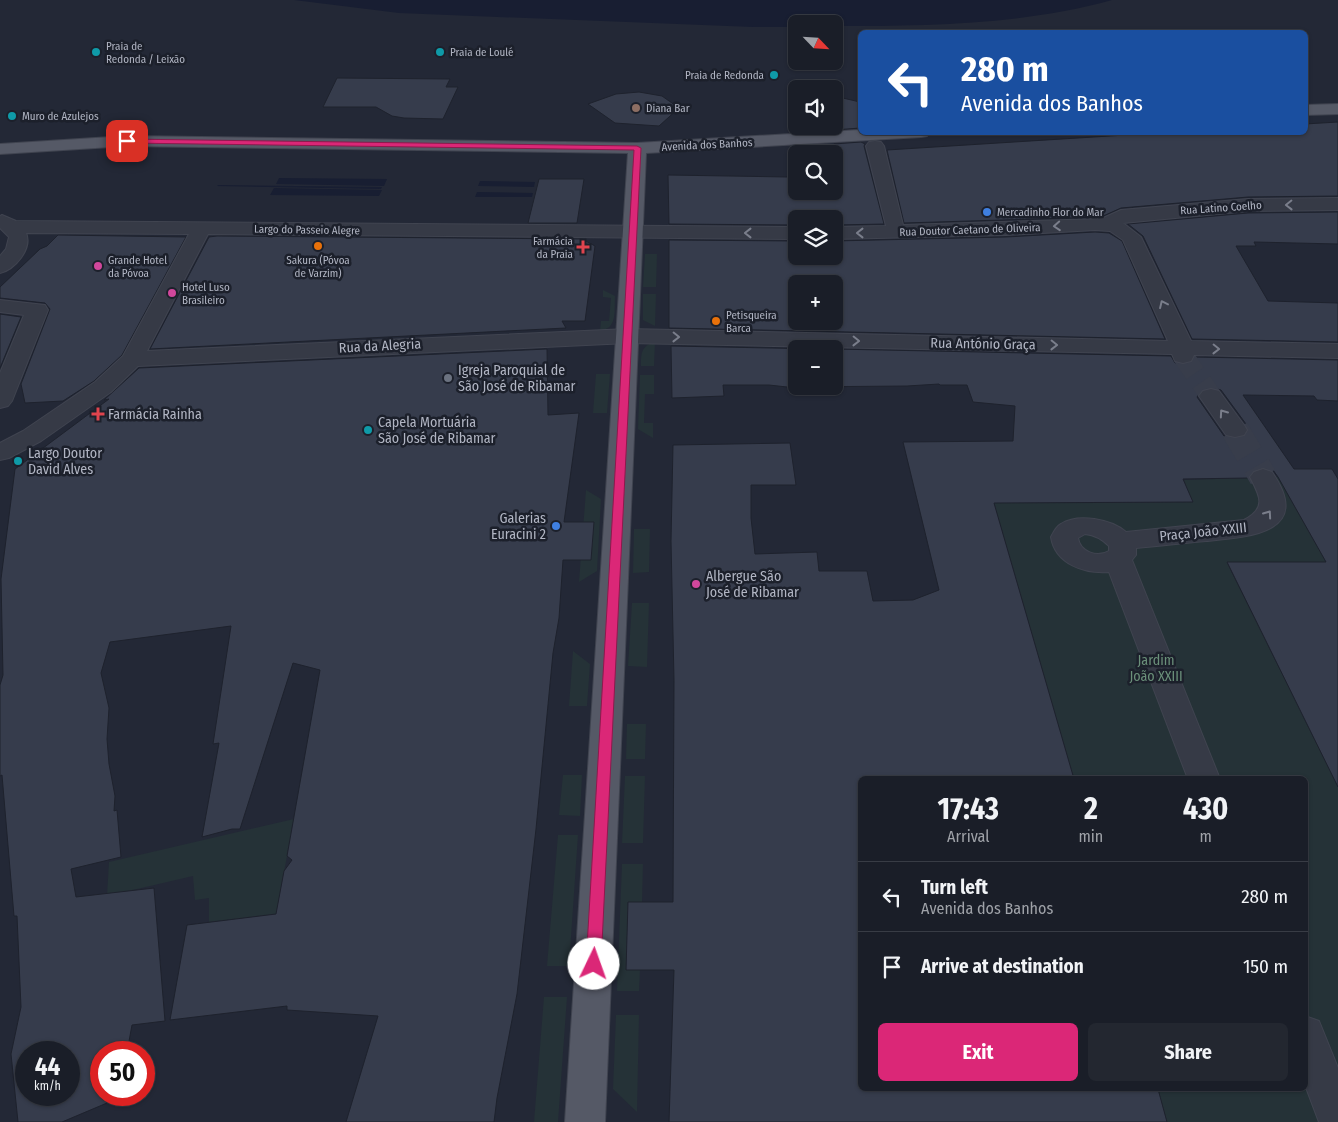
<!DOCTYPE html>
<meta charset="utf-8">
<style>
:root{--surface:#1a1e28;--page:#232730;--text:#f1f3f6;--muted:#9fa2a8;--line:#383c45;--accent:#db2777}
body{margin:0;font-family:"Fira Sans Condensed",sans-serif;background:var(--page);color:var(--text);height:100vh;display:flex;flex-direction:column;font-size:19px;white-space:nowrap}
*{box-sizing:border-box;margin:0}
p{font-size:16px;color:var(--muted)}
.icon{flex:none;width:28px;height:28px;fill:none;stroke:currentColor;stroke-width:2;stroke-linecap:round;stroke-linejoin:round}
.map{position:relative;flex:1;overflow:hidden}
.sheet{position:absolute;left:858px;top:776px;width:450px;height:315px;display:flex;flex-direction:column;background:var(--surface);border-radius:8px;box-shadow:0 1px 4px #0004,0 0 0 1px var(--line)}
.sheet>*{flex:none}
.hud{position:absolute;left:858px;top:30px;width:450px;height:105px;border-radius:8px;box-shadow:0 1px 4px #0004,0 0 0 1px var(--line);background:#1a4fa0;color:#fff;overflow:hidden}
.needle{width:32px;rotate:115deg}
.buttons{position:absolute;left:788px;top:15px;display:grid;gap:10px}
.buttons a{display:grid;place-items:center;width:55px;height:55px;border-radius:8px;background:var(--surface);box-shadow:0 1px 4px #0004,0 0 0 1px var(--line);font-size:25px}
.speed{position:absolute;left:15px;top:1041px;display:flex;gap:10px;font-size:25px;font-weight:700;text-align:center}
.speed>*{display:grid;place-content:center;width:65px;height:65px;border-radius:50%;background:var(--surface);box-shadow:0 1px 4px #0004,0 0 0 1px var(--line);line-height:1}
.speed small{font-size:12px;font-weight:400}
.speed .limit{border:8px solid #d22;background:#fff;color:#111}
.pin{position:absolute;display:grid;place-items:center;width:42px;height:42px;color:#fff;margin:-21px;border-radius:10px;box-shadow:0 2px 8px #0006}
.me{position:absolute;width:55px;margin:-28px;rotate:3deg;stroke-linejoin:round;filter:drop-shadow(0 0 4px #0008)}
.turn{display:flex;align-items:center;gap:18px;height:105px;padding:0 20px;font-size:22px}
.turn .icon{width:65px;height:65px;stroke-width:2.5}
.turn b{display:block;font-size:35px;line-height:42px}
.eta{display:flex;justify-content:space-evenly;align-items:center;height:85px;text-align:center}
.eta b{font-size:30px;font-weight:700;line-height:35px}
.button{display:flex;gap:10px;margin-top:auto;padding:10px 20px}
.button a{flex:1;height:58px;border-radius:8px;background:var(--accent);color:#fff;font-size:20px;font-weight:700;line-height:58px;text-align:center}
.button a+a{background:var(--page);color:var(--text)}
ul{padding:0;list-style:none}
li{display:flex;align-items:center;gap:15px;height:70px;padding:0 20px;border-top:1px solid var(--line)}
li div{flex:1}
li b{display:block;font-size:19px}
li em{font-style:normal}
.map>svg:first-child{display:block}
.green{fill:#253237}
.water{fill:#181e32}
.building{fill:#363c4c;stroke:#1e222d;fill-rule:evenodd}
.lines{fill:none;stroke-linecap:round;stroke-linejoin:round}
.minor-tunnel-far1{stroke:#383d4b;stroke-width:21;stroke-dasharray:21 11;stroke-linecap:butt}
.minor-tunnel{stroke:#383d4b;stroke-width:28;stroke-dasharray:28 14;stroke-linecap:butt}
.minor-casing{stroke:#404450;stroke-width:2}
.major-casing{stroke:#404450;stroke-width:2}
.minor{fill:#363a46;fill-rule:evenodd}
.major{fill:#555966;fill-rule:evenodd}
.oneway{stroke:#7a7e8b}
.route{fill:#db2777;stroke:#8e194d}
.culture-dot{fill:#0f9aa8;stroke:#1c202b;stroke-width:2}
.education-dot{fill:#8d6e63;stroke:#1c202b;stroke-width:2}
.shop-dot{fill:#3f7fe0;stroke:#1c202b;stroke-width:2}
.food-dot{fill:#e8710a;stroke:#1c202b;stroke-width:2}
.health-dot{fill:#e0444e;stroke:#1c202b;stroke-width:2}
.hotel-dot{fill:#d1479c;stroke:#1c202b;stroke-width:2}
.worship-dot{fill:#6b7280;stroke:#1c202b;stroke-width:2}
.labels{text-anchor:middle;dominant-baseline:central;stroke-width:5;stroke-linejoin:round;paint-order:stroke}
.far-poi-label{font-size:11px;fill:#b1b5c3;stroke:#1c202b;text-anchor:start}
.far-street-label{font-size:11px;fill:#b1b5c3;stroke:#1c202b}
.street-label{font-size:14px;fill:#b1b5c3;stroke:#1c202b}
.poi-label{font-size:14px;fill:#b1b5c3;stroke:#1c202b;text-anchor:start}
.park-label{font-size:14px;fill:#6b907a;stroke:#1c202b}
</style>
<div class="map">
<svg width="1338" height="1122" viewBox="0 0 1338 1122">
<rect width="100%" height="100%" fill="#232836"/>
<path class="green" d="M645,254H657L656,287H643Z
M603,290L615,296C614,311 618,328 600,331L601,321H609L611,298L603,297Z
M643,294H656L655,326L643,320Z
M655,342L654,366H641C641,353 641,346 655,342Z
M596,374H610L607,413H593Z
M640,375H654V394H645L644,423H653V438L638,429Z
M1279,477L1326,562L1227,563L1338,787V1122H1167L1158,1089H1305V779H1074L994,503L1192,502L1184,480Z
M586,490L601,499L597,571L579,582Z
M634,529H650L649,572L633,573Z
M632,603H649L647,667L628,666Z
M573,651L590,664L587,706H569Z
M627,724H646L645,759H626Z
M563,775H582L580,816L559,815Z
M625,776H645L643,843H622Z
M294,819L276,914L209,922V898L195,900L193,876L107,896L109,862Z
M558,835H578L569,966H547Z
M622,864H643L642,902H628L626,970H640L639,991H617Z
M544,997H567L558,1122H534Z
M616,1015H639L637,1112L613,1089Z"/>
<path class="water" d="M294,0H1112C1022,25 926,26 834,26V24H796V27H753L399,13Z
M279,178L387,179L384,186L276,184Z
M480,181L535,182L534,187L478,186Z
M218,185L382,187L381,189L217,186Z
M274,188L382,190L379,196L270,195Z
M477,192L533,193L532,197H475Z"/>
<path class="building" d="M337,78L450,79L446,87H458L443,119L404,118L392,116L376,107H323Z
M639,92L662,96L679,108L659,126L615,123L588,104L616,94Z
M834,96L860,102V128L834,130Z
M1338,122V196L1248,197L1121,208L1101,217L904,223L887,150L1173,132H1305V124Z
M861,142L865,144L864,146L884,224L834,225V219H796V225L669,224L668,175L788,177L791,156H796V191H834V154H829L834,153V144Z
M539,179H584L577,223H528Z
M1338,212V244L1254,242L1256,246H1236L1268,301L1338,303V342L1192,339L1143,236L1128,224L1248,213Z
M1095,232L1109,233L1122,241L1165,339L669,328V240L796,241V256H834V241L1006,237ZM796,284H834V321H796Z
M58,235L186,237L122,355L94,381L63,401L25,403L21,384L50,309L45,303L0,298V287L40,249L47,246Z
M217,236L582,239L595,246L585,321H562L566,328L150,349L209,237Z
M0,314L21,317L0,368Z
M671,346L820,349H796V386H834V349L1171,356L1175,363L1183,365L1191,363L1195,357L1338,360V401L1317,400L1314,396L1243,395L1294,469H1332L1338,479V787L1227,562H1326L1278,477L1273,470L1264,467L1253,470L1248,478L1183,479L1193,502L994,503L1074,779H860V1089H1158L1167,1122H669L674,970H626L628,902H673L674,680L671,541L673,445L790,443L796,485H751V518L755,554L817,552L819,571H867L873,601L913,600L939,590L903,442L1013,441L1015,406L973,402L967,385H940L939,384L907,386L787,387L769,385H723L724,396L672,398ZM1211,387L1221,390L1246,424L1249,431L1244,437L1235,439L1224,436L1197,397L1202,390Z
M547,349L548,415L579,413L564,522H594L591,560H563L559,618L553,653L536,829L517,994L497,1098L494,1122H346L378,1016L287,1010V1006L170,1020L187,925L276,914L284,871L292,860L287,856L320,670L293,663L240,829H232L202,837L219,743L213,744L231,626L110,642L101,673L109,708L107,739L109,764L115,796L114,811L117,810L121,857L71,869L76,897L154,888L165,1021L132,1025L127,1052H101V1095H104L107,1103L62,1122H18L11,1054L21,1007L17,916H14L2,775L0,776V685L3,675L1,579L15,469L109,399L104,400L139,368ZM26,1052H69V1095H26Z"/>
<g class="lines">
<path class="minor-tunnel-far1" d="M1183,356L1211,396"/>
<path class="minor-tunnel" d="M1235,430L1263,477"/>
<g class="minor-casing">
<path id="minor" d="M875,141L881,142L884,146L903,225L1101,219L1121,210L1248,199L1338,198V210L1248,211L1123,223L1141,237L1191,341L1338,344V358L1194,355L1191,361L1183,363L1175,361L1172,354L628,343L138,366L111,392L41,441L9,458L0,460V443L23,431L95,382L123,356L189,234L26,233C33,249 14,270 0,273V256L6,249L9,237L0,228V216L2,215L16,221L796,227V239L208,234L147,351L628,329L1168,341L1123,240L1110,231L1095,230L1006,235L834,239V227L886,226L866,146L869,142Z
M0,300L45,305L48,310L12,401L8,406L0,408V373L24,315L0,312Z
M1211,389L1219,391L1244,425L1247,430L1244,435L1235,437L1226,435L1199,396L1203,391Z
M1263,469L1272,472C1314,533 1249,537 1206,541C1183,543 1160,546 1136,548V555L1132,560L1220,779H1188L1109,572C1085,574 1055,564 1051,537C1053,533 1057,526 1061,524C1078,513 1111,519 1126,532L1244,520C1267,508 1260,496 1250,477L1254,472ZM1085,534C1095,535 1102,539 1109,546V551C1097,558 1080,552 1078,538Z
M1305,1016L1319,1021L1338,1068V1122H1319L1305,1085Z"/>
</g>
<g class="major-casing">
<path id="major" d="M1338,104V114L1305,115V105Z
M860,130V132H929L927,136L921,137L646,153L605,1122H565L628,153L127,146L0,154V144L127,136L637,143Z"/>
</g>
<use href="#minor" class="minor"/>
<use href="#major" class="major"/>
</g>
<defs><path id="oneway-chevron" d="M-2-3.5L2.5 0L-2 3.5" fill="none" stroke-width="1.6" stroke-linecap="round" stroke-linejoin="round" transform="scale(1.25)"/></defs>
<g class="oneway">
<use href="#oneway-chevron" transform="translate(1289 205) rotate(179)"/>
<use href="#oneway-chevron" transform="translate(1057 226) rotate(176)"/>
<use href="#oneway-chevron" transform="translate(748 233) rotate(-180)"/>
<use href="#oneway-chevron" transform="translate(860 233) rotate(-180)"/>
<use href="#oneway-chevron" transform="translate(1163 304) rotate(-115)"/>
<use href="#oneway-chevron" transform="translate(676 337) rotate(1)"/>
<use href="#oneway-chevron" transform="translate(856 341) rotate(1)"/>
<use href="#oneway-chevron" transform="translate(1054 345) rotate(1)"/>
<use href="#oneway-chevron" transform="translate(1216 349) rotate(1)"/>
<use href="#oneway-chevron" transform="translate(1223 413) rotate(-125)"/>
<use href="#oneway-chevron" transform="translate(1268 514) rotate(-55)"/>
</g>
<path class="route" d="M124,139L637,146L641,148L601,964L599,969L594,971L588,969L586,964L634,150L127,143H124Z"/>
<g class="culture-dot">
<circle cx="96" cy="52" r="5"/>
<circle cx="440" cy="52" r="5"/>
<circle cx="774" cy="75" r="5"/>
<circle cx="12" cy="116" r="5"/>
<circle cx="368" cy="430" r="5"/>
<circle cx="18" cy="461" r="5"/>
</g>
<circle class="education-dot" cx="636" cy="108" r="5"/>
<g class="shop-dot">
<circle cx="987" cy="212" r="5"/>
<circle cx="556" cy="526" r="5"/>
</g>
<g class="food-dot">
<circle cx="318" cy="246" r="5"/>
<circle cx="716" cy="321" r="5"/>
</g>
<g class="health-dot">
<path d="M580.5 239.5h5v5h5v5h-5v5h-5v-5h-5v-5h5z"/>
<path d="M95.5 406.5h5v5h5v5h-5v5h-5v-5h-5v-5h5z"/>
</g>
<g class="hotel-dot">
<circle cx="98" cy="266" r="5"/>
<circle cx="172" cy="293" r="5"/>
<circle cx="696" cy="584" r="5"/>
</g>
<circle class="worship-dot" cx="448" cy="378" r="5"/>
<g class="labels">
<g class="far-poi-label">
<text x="106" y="46">Praia de<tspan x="106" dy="13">Redonda / Leixão</tspan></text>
<text x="450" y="52">Praia de Loulé</text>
<text x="764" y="75" text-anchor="end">Praia de Redonda</text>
<text x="646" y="108">Diana Bar</text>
<text x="22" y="116">Muro de Azulejos</text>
<text x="997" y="212">Mercadinho Flor do Mar</text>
<text x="573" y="241" text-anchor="end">Farmácia<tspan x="573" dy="13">da Praia</tspan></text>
<text x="108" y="260">Grande Hotel<tspan x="108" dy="13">da Póvoa</tspan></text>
<text x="318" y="260" text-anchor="middle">Sakura (Póvoa<tspan x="318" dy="13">de Varzim)</tspan></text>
<text x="182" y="287">Hotel Luso<tspan x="182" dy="13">Brasileiro</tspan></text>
<text x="726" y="315">Petisqueira<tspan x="726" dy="13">Barca</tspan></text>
</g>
<g class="far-street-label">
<text transform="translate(707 145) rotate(-3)">Avenida dos Banhos</text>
<text transform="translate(1221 208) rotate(-4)">Rua Latino Coelho</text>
<text transform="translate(307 230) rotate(1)">Largo do Passeio Alegre</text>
<text transform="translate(970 230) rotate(-2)">Rua Doutor Caetano de Oliveira</text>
</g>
<g class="street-label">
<text transform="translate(983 344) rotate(1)">Rua António Graça</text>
<text transform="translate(380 346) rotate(-3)">Rua da Alegria</text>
<text transform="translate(1203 532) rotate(-6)">Praça João XXIII</text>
</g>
<g class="poi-label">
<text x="458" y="370">Igreja Paroquial de<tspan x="458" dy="16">São José de Ribamar</tspan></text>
<text x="108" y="414">Farmácia Rainha</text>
<text x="378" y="422">Capela Mortuária<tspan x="378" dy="16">São José de Ribamar</tspan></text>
<text x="28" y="453">Largo Doutor<tspan x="28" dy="16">David Alves</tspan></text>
<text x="546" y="518" text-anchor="end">Galerias<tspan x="546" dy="16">Euracini 2</tspan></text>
<text x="706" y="576">Albergue São<tspan x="706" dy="16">José de Ribamar</tspan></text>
</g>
<g class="park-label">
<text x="1156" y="660">Jardim<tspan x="1156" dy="16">João XXIII</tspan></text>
</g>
</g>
</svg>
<div class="buttons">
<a><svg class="needle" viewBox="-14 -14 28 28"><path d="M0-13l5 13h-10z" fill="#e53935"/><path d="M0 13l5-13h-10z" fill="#9fa2a8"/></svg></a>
<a><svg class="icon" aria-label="sound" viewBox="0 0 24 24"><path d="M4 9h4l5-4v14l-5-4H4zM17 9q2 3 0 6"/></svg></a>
<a><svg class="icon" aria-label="search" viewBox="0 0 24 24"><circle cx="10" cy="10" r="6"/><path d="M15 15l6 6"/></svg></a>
<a><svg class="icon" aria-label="layers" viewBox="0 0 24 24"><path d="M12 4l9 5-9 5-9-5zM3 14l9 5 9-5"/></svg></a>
<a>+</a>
<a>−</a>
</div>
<div class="speed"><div>44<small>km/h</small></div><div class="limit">50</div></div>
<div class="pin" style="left:127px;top:141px;background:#d93025"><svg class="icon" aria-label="arrive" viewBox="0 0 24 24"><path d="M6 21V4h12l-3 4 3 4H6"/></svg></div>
<svg class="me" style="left:594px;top:964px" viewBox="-20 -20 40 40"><circle r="19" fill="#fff"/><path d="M0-13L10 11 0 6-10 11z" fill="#db2777"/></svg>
<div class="hud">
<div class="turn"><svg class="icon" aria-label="left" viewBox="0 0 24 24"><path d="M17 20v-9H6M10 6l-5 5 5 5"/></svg><div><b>280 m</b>Avenida dos Banhos</div></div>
</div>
<section class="sheet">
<div class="eta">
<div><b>17:43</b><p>Arrival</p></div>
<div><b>2</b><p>min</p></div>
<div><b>430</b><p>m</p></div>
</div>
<ul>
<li><svg class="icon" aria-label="left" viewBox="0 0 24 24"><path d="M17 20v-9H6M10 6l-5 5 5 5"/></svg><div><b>Turn left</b><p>Avenida dos Banhos</p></div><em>280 m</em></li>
<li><svg class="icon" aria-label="arrive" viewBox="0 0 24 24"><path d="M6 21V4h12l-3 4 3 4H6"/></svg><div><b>Arrive at destination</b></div><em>150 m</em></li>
</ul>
<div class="button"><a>Exit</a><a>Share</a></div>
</section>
</div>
